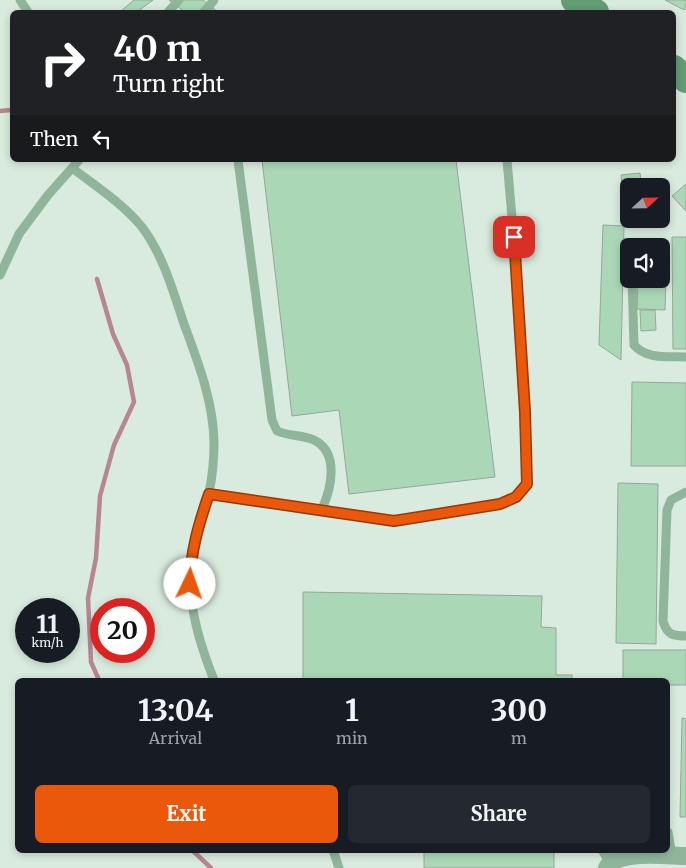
<!DOCTYPE html>
<style>
:root{--surface:#171b24;--page:#242831;--text:#f1f3f6;--muted:#9ea1a6;--accent:#ea580c}
body{margin:0;font-family:Merriweather,serif;background:var(--page);color:var(--text);height:100vh;display:flex;flex-direction:column;font-size:19px;white-space:nowrap}
*{box-sizing:border-box;margin:0}
p{font-size:16px;color:var(--muted)}
.icon{flex:none;width:28px;height:28px;fill:none;stroke:currentColor;stroke-width:2;stroke-linecap:round;stroke-linejoin:round}
.map{position:relative;flex:1;overflow:hidden}
.details{position:absolute;left:15px;top:678px;width:655px;height:175px;display:flex;flex-direction:column;background:var(--surface);border-radius:8px;box-shadow:0 2px 8px #0003}
.details>*{flex:none}
.guide{position:absolute;left:10px;top:10px;width:666px;height:152px;border-radius:8px;box-shadow:0 2px 8px #0003;background:#202124;color:#fff;overflow:hidden}
.needle{width:32px;rotate:68deg}
.controls{position:absolute;left:620px;top:178px;display:grid;gap:10px}
.controls a{display:grid;place-items:center;width:50px;height:50px;border-radius:8px;background:var(--surface);box-shadow:0 2px 8px #0003;font-size:25px}
.speed{position:absolute;left:15px;top:598px;display:flex;gap:10px;font-size:25px;font-weight:700;text-align:center}
.speed>*{display:grid;place-content:center;width:65px;height:65px;border-radius:50%;background:var(--surface);box-shadow:0 2px 8px #0003;line-height:1}
.speed small{font-size:12px;font-weight:400}
.speed .limit{border:8px solid #d22;background:#fff;color:#111}
.pin{position:absolute;display:grid;place-items:center;width:42px;height:42px;color:#fff;margin:-21px;border-radius:10px;box-shadow:0 2px 8px #0006}
.me{position:absolute;width:55px;margin:-28px;rotate:3deg;stroke-linejoin:round;filter:drop-shadow(0 0 4px #0008)}
.turn{display:flex;align-items:center;gap:18px;height:105px;padding:0 20px;font-size:22px}
.turn .icon{width:65px;height:65px;stroke-width:2.5}
.turn b{display:block;font-size:35px;line-height:42px}
.then{display:flex;align-items:center;height:48px;padding:0 20px;background:#0003;gap:10px;font-size:19px}
.eta{display:flex;justify-content:space-evenly;align-items:center;height:85px;text-align:center}
.eta b{font-size:30px;font-weight:700;line-height:35px}
.action{display:flex;gap:10px;margin-top:auto;padding:10px 20px}
.action a{flex:1;height:58px;border-radius:8px;background:var(--accent);color:#fff;font-size:20px;font-weight:700;line-height:58px;text-align:center}
.action a+a{background:var(--page);color:var(--text)}
.map>svg:first-child{display:block}
.lines{fill:none;stroke-linecap:round;stroke-linejoin:round}
.stream{stroke:#b88592;stroke-width:4.5}
.building{fill:#aad8b7;stroke:#95a69a}
.lane{stroke:#8fb69b;stroke-width:9}
.street{stroke:#8fb69b;stroke-width:18}
.secondary{stroke:#639d76;stroke-width:26}
.route-casing{stroke:#983908;stroke-width:12}
.route{stroke:#ea580c;stroke-width:9}
</style>
<div class="map">
<svg width="686" height="868" viewBox="0 0 686 868">
<rect width="100%" height="100%" fill="#d9ebde"/>
<g class="lines">
<path class="stream" d="M0,111L11,110
M97,279L113,334L127,365L134,402L114,445L100,496L96,558L88,598L91,662L99,680
M192,850L211,868"/>
</g>
<path class="building" d="M134,0H153L137,12H123L121,11Z
M169,0H203L218,12H185Z
M665,0H686V7L684,10Z
M262,160H456L495,477L349,494L339,410L292,416Z
M640,173L641,182L644,181V186H629V203H624L621,175Z
M686,184V211L672,196Z
M603,225L624,226L621,360L599,345Z
M672,237H686V349H673Z
M639,241L667,242L665,310L637,309L638,279H661V246H639Z
M640,310H655L656,330L641,331Z
M632,382L686,383V466H631Z
M618,483L658,484L656,644L616,643Z
M303,592L542,596L541,627L556,628V675H572V680H303Z
M623,650H686V685H668V680H623Z
M682,718L686,719V817H680Z
M424,850H554V868H424Z"/>
<g class="lines">
<path class="lane" d="M20,0L28,12
M168,12L179,0
M204,12L214,0
M79,160L72,168C96,186 123,204 142,227C163,255 173,291 184,324C198,362 214,403 214,444C214,460 212,478 209,493C206,507 200,519 197,533C184,589 193,627 214,680
M238,160L272,420L277,431C288,436 303,435 314,440C340,453 331,489 322,509
M0,275L19,234L48,195L72,168
M632,279L634,345C647,360 668,356 686,357
M686,492L671,500L667,510L663,621C667,635 673,636 686,636
M209,494L394,521L500,504L516,497L527,484L517,275L507,160
M668,832L672,856
M333,850L339,868
M602,850L610,863"/>
<path class="street" d="M607,868C617,849 666,856 686,856"/>
<path class="secondary" d="M574,0L596,12
M674,68L686,80"/>
</g>
<g class="lines">
<g class="route-casing">
<path id="route" d="M190,584C190,553 199,523 209,494L394,521L500,504L516,497L527,484L525,412L514,237"/>
</g>
<use href="#route" class="route"/>
</g>
</svg>
<div class="controls">
<a><svg class="needle" viewBox="-14 -14 28 28"><path d="M0-13l5 13h-10z" fill="#e53935"/><path d="M0 13l5-13h-10z" fill="#9ea1a6"/></svg></a>
<a><svg class="icon" aria-label="sound" viewBox="0 0 24 24"><path d="M4 9h4l5-4v14l-5-4H4zM17 9q2 3 0 6"/></svg></a>
</div>
<div class="speed"><div>11<small>km/h</small></div><div class="limit">20</div></div>
<div class="pin" style="left:514px;top:237px;background:#d93025"><svg class="icon" aria-label="arrive" viewBox="0 0 24 24"><path d="M6 21V4h12l-3 4 3 4H6"/></svg></div>
<svg class="me" style="left:190px;top:584px" viewBox="-20 -20 40 40"><circle r="19" fill="#fff"/><path d="M0-13L10 11 0 6-10 11z" fill="#ea580c"/></svg>
<div class="guide">
<div class="turn"><svg class="icon" aria-label="right" viewBox="0 0 24 24"><path d="M7 20v-9h11M14 6l5 5-5 5"/></svg><div><b>40 m</b>Turn right</div></div>
<div class="then">Then<svg class="icon" aria-label="left" viewBox="0 0 24 24"><path d="M17 20v-9H6M10 6l-5 5 5 5"/></svg></div>
</div>
<section class="details">
<div class="eta">
<div><b>13:04</b><p>Arrival</p></div>
<div><b>1</b><p>min</p></div>
<div><b>300</b><p>m</p></div>
</div>
<div class="action"><a>Exit</a><a>Share</a></div>
</section>
</div>
